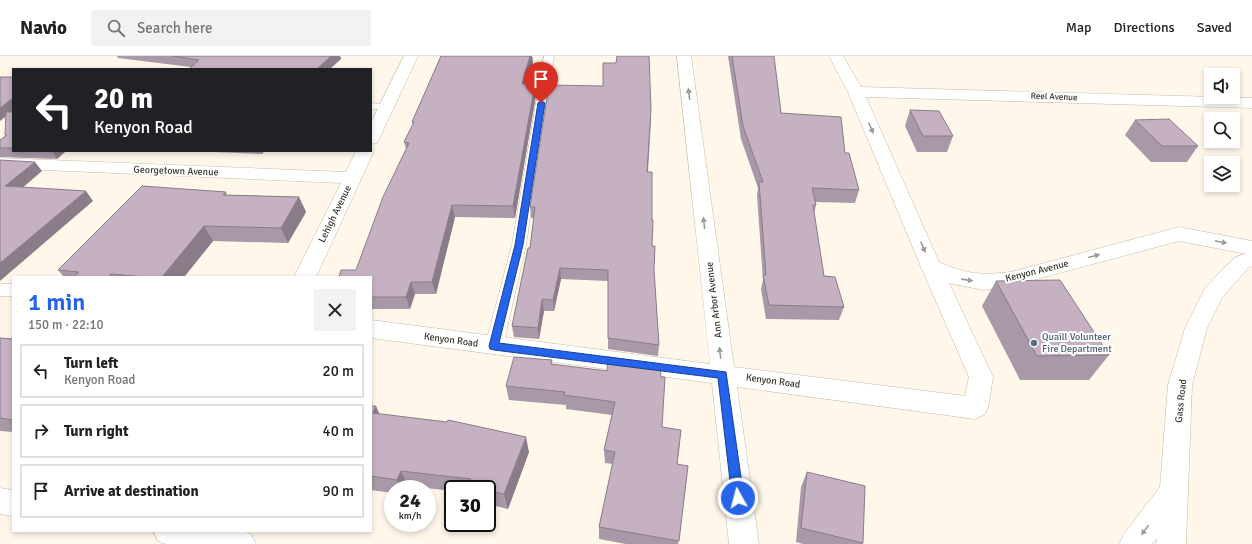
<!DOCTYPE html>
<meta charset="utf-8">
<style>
:root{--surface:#fff;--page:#f2f2f2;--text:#202124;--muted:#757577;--line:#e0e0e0;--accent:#2563eb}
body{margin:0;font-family:Signika,sans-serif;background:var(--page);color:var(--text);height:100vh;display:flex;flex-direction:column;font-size:15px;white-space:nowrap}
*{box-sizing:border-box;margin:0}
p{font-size:13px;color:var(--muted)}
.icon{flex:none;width:22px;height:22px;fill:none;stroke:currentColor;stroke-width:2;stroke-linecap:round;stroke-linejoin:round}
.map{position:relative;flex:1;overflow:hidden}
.details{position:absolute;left:12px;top:220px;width:360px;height:256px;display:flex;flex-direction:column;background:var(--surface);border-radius:0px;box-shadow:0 2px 6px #0003}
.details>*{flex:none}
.top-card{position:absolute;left:12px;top:12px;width:360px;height:84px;border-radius:0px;box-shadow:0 2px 6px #0003;background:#202124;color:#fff;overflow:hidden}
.tools{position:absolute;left:1204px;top:12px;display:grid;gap:8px}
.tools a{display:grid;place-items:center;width:36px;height:36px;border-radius:0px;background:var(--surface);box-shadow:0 2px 6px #0003;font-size:20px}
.speed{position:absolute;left:384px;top:424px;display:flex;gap:8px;font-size:20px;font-weight:700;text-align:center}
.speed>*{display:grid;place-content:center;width:52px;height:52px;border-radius:50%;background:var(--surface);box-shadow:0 2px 6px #0003;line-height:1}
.speed small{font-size:10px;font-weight:400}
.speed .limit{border:2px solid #111;border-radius:6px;background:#fff;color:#111}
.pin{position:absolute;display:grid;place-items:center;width:34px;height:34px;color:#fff;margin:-41px -17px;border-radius:50% 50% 50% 0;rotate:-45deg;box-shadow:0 0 4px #0007}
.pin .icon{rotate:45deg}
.me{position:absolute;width:44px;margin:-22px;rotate:353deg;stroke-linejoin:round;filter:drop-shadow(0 0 3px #0008)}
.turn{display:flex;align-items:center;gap:14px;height:84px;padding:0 16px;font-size:18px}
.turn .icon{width:52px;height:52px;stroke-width:2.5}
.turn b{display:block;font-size:28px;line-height:34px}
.round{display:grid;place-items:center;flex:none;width:42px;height:42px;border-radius:0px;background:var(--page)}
.summary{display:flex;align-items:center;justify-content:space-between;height:68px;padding:0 16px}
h1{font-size:24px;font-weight:600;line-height:30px;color:var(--accent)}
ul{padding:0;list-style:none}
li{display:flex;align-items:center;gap:12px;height:54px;margin:0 8px 6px;padding:0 8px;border:2px solid var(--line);border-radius:0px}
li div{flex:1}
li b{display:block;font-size:15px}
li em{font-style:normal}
header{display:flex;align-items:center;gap:24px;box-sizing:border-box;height:56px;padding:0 20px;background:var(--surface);border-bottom:1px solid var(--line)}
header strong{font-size:19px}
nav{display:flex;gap:22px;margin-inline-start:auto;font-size:14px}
.search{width:280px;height:36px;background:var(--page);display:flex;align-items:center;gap:10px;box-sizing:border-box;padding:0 14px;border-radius:0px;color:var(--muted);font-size:15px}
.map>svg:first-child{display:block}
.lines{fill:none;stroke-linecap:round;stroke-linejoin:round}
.lane-casing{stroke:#c6baa4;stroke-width:1}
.street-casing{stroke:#c6baa4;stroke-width:1}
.secondary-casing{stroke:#c6baa4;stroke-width:1}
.lane{fill:#fff;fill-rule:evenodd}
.street{fill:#fff;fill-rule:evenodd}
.secondary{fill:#fff;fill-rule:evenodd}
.wall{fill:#a998a7}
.shaded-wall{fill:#8a7c88}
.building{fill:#c5b1c2;stroke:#8a7c88}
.oneway{fill:#9e9b96}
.route{fill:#2563eb;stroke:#184099}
.service-dot{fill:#5c6f8a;stroke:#fff;stroke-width:1.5}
.labels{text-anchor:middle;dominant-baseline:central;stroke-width:4;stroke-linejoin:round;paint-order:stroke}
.far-street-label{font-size:9px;fill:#3c372e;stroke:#fff}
.street-label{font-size:10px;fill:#3c372e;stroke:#fff}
.service-label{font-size:10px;fill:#4e5e75;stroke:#fff;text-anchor:start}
</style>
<header>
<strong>Navio</strong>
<div class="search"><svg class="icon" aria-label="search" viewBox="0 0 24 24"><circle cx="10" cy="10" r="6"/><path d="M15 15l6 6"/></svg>Search here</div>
<nav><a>Map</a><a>Directions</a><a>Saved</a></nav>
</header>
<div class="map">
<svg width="1252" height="488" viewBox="0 0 1252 488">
<rect width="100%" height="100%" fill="#fff7ea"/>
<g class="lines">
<g class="lane-casing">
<path id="lane" d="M544,0H554L526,189L503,290L500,295L494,297L488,295L485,290L512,189Z
M371,47L391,49L393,51L391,53H371Z
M0,228H13V240H0Z"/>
</g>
<g class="street-casing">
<path id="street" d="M404,0H418L379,83L377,87L371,88V66Z
M677,0H691L734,311L965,340L969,321L921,211L848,36L829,0H843L861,31L1252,42V52L866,41L939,206C969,219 980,219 1011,216L1179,171L1252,185V199L1179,185L1011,230L983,234L949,227L993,321L988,352L984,359L975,363L737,331L759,488H729L712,327L371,282V264L710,308Z
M371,91L374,95L316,221H294L341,127L0,112V102L346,116L356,95H371Z"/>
</g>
<g class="secondary-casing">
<path id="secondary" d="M1252,195V210L1248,212L1222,242L1207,272L1192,329L1186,488H1156L1157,482L1152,488H1119L1124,478L1160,431L1168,329L1185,272L1205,232L1234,202Z
M0,432L13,434V460L0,458Z
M153,475H244L251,478L256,488H166L158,485Z"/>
</g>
<use href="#lane" class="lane"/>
<use href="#street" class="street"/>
<use href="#secondary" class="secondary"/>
</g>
<path class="wall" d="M117,0H340L341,3L191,11L118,2Z
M441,0H532L533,6L527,28H535L536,39L515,162L455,161L436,238H415L410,253H371V221L406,93L404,86L413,70L412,66Z
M728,0H774L781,57L845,97L859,134L855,147L815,146L816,149L814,158L824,220L844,251L839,264L766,263L761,233L763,224L757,139L758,132L741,83Z
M616,7L651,64L648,116L652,164V190L654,214L659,289L658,300L608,293V225L561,223L554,255H544L539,283L514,281L512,270L530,192L534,162H531L530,151Z
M13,21V55L11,56H13V95H66L57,103L0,101V84L6,80L5,79L6,61Z
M910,54L953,80L947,96H917L905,70Z
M1135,64L1198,90L1187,106H1151L1125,79Z
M191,95H264L262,98Z
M226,136L227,139L299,141L306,156L288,187L213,185L184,221H64L58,214Z
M996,225L1109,299L1089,324H1020L982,250Z
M0,282L13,283V376L0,375Z
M552,308L662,371L680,387L677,409L688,410L678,488H626L599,483V471L613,408L605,407L604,394L612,359L566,353V349L509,344L506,330Z
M371,350L379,358L529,396L508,453L487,448V433H453V435L408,430L407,433H393V437L371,434Z
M807,416L863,487V488H803L796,486L801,431Z"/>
<path class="shaded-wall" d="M331,0H340L341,3L330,13H317Z
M530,0H532L533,6L524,39L522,28Z
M535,28L536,39L515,162L513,150Z
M13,42V55L0,65V52Z
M52,95H66L57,103Z
M261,95H264L262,98Z
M35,106L42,115L13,140L5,130Z
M86,135L93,145L0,225V207Z
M299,141L306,156L288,187L281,172Z
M452,149L455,161L436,238L432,226Z
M204,170L213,185L184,221H162Z
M560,212L561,223L554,255L553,244Z
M411,226L415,238L410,253L406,241Z
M542,243L544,255L539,283L538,272Z
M376,350L383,366L373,357Z
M526,381L529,396L508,453L504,438Z
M401,415L408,430L407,433H402L397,424Z"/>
<path class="building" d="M172,0H331L317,13H189L199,4Z
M441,0H530L522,28H535L513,150L452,149L432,226H411L406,241H371V221H339L341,214H356L383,141L409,87L404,86L414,66H412Z
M617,0H649L651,53L647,116H652V164H653L652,190H655L654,214L659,289L608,282V214L560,212L553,244L542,243L538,272L512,270L528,192H530L535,151H530L549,29L603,30V7H616Z
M732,0H774L781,57L841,61L845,97H849L859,134L812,132L816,149H813L824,220L835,221L844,251L769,249L763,219H766L759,126H763L743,70Z
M0,21H13V42L0,52Z
M910,54L939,55L953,80H923Z
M6,56H13V92H0V84L7,79H5Z
M1169,63L1198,90H1162L1135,64Z
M0,104L35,106L5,130L86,135L0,207Z
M142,130L226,136L223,139L299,141L281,172L204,170L162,221H144L111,218L109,221H74L79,216L58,214Z
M1060,224L1109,299L1037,300L996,225Z
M0,282L13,283V364L0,362Z
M514,301L552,304L551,308L607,315L608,301L660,308L661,321H665L662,371L681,374L677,408L688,410L679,485L599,471L615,396L604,394L615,346L564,339L565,336L506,330Z
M371,350H376L373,357L447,366L448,364L526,381L504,438L487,435V433H479L468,431L471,423L401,415L397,424L371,420Z
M807,416L865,430L863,487L801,472Z"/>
<defs><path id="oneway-solid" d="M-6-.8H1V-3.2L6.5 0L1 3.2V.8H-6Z"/></defs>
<g class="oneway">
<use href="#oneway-solid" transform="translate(689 38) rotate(-97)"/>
<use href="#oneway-solid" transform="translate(871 72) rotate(67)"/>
<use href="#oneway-solid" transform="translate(704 167) rotate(-97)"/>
<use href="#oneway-solid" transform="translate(1221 186) rotate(11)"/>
<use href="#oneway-solid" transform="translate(923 191) rotate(67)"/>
<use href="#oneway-solid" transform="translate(1094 200) rotate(-15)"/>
<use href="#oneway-solid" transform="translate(967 224) rotate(8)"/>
<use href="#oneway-solid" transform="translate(720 297) rotate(-97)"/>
<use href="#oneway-solid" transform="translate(1145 474) rotate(127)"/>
</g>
<path class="route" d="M541,45L545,47L523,189L499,287L726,316L744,442L742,446L738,447L734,446L732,442L718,322L494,294L490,293L489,290L515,189L538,47Z"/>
<circle class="service-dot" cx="1034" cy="287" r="4"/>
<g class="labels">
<g class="far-street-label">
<text transform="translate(1054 41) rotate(2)">Reel Avenue</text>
</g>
<g class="street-label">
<text transform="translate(176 115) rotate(2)">Georgetown Avenue</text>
<text transform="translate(335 158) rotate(-64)">Lehigh Avenue</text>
<text transform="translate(1037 215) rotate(-14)">Kenyon Avenue</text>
<text transform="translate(714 244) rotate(-97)">Ann Arbor Avenue</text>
<text transform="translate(451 284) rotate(8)">Kenyon Road</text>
<text transform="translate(773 325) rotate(8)">Kenyon Road</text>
<text transform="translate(1181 345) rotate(-84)">Gass Road</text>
</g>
<g class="service-label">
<text x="1042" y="281">Quaill Volunteer<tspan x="1042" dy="12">Fire Department</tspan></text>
</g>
</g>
</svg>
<div class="tools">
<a><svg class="icon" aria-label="sound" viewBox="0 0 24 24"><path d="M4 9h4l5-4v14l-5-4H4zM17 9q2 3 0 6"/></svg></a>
<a><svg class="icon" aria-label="search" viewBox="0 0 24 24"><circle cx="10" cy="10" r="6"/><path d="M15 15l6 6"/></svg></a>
<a><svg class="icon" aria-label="layers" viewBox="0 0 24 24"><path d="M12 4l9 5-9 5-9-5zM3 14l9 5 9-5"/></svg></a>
</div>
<div class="speed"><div>24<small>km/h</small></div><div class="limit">30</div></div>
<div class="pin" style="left:541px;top:47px;background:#d93025"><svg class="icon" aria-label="arrive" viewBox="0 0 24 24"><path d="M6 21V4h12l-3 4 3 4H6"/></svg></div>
<svg class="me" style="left:738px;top:442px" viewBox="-20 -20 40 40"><circle r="17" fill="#2563eb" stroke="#fff" stroke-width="3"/><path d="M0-11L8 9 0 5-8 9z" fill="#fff"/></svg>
<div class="top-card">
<div class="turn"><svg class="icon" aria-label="left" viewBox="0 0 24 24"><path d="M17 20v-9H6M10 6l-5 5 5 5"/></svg><div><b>20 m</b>Kenyon Road</div></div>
</div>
<section class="details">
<div class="summary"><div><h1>1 min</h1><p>150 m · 22:10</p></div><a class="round"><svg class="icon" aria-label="close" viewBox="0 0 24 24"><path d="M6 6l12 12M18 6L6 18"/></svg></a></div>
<ul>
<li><svg class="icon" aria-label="left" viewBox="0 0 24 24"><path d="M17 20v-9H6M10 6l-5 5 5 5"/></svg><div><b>Turn left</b><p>Kenyon Road</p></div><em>20 m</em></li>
<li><svg class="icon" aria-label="right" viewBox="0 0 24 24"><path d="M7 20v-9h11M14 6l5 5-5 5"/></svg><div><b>Turn right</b></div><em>40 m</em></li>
<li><svg class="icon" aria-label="arrive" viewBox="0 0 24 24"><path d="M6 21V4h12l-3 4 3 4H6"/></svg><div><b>Arrive at destination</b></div><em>90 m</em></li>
</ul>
</section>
</div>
